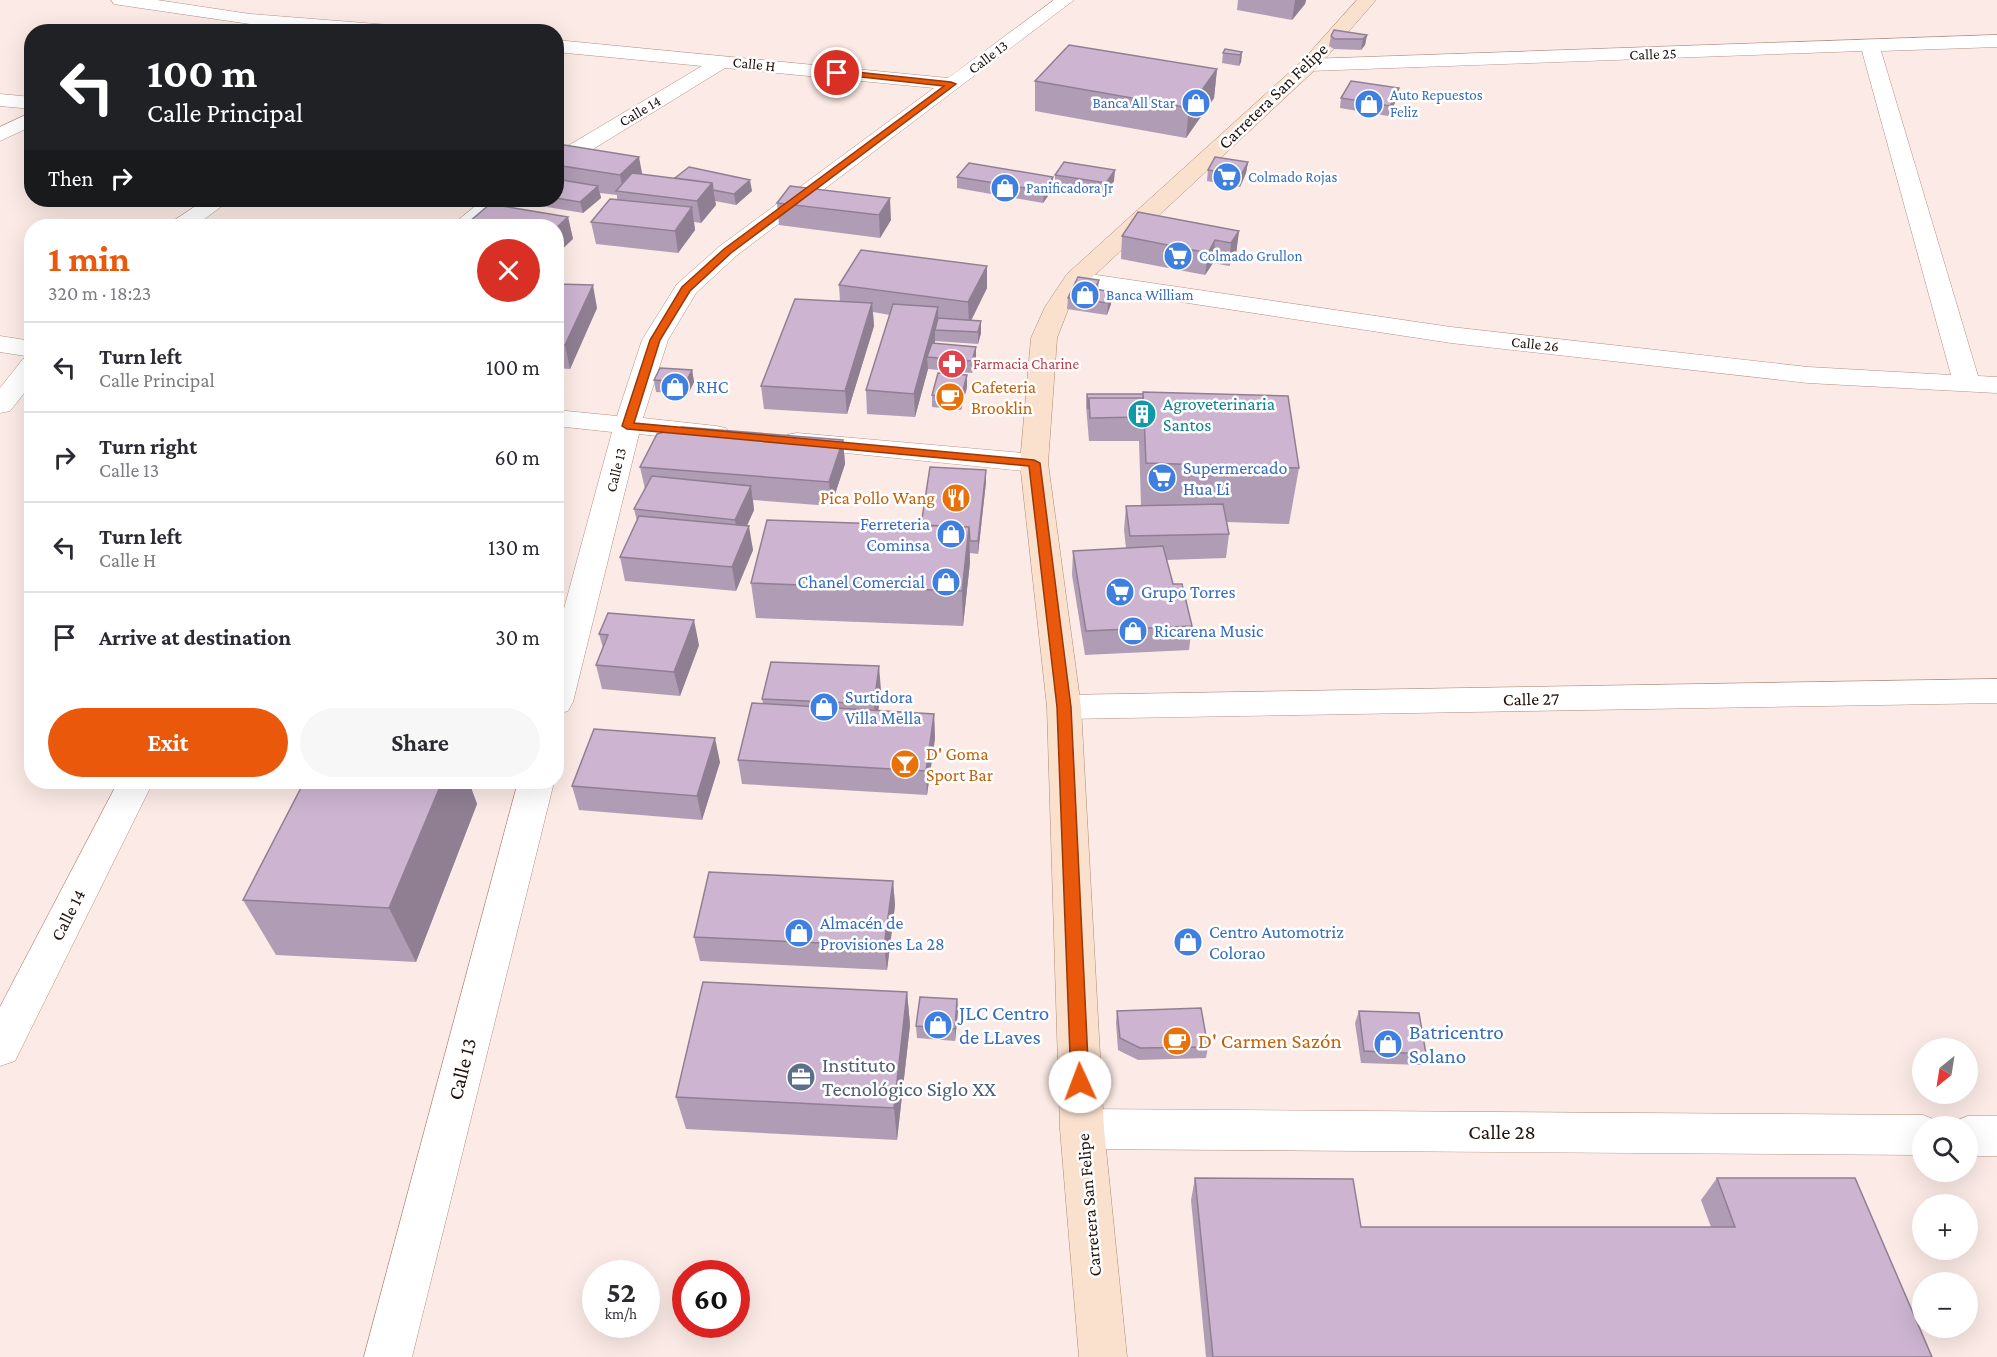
<!DOCTYPE html>
<meta charset="utf-8">
<style>
:root{--surface:#fff;--page:#f7f7f7;--text:#2b2b33;--muted:#7c7c81;--line:#e1e1e2;--accent:#ea580c}
body{margin:0;font-family:"Crimson Pro",serif;background:var(--page);color:var(--text);height:100vh;display:flex;flex-direction:column;font-size:22px;white-space:nowrap}
*{box-sizing:border-box;margin:0}
p{font-size:20px;color:var(--muted)}
.icon{flex:none;width:33px;height:33px;fill:none;stroke:currentColor;stroke-width:2;stroke-linecap:round;stroke-linejoin:round}
.map{position:relative;flex:1;overflow:hidden}
.side{position:absolute;left:24px;top:219px;width:540px;height:570px;display:flex;flex-direction:column;background:var(--surface);border-radius:24px;box-shadow:0 6px 24px #0002}
.side>*{flex:none}
.banner{position:absolute;left:24px;top:24px;width:540px;height:183px;border-radius:24px;box-shadow:0 6px 24px #0002;background:#202124;color:#fff;overflow:hidden}
.needle{width:39px;rotate:210deg}
.tools{position:absolute;left:1912px;top:1038px;display:grid;gap:12px}
.tools a{display:grid;place-items:center;width:66px;height:66px;border-radius:50%;background:var(--surface);box-shadow:0 6px 24px #0002;font-size:30px}
.speed{position:absolute;left:582px;top:1260px;display:flex;gap:12px;font-size:30px;font-weight:700;text-align:center}
.speed>*{display:grid;place-content:center;width:78px;height:78px;border-radius:50%;background:var(--surface);box-shadow:0 6px 24px #0002;line-height:1}
.speed small{font-size:15px;font-weight:400}
.speed .limit{border:9px solid #d22;background:#fff;color:#111}
.pin{position:absolute;display:grid;place-items:center;width:51px;height:51px;color:#fff;margin:-26px;border:3px solid #fff;border-radius:50%;box-shadow:0 2px 6px #0007}
.me{position:absolute;width:66px;margin:-33px;rotate:358deg;stroke-linejoin:round;filter:drop-shadow(0 0 4px #0008)}
.turn{display:flex;align-items:center;gap:21px;height:126px;padding:0 24px;font-size:27px}
.turn .icon{width:78px;height:78px;stroke-width:2.5}
.turn b{display:block;font-size:42px;line-height:51px}
.then{display:flex;align-items:center;height:57px;padding:0 24px;background:#0003;gap:12px;font-size:22px}
.round{display:grid;place-items:center;flex:none;width:63px;height:63px;border-radius:32px;background:var(--page)}
.overview{display:flex;align-items:center;justify-content:space-between;height:102px;padding:0 24px}
h1{font-size:36px;font-weight:700;line-height:45px;color:var(--accent)}
.primary-button{display:flex;gap:12px;margin-top:auto;padding:12px 24px}
.primary-button a{flex:1;height:69px;border-radius:36px;background:var(--accent);color:#fff;font-size:24px;font-weight:700;line-height:69px;text-align:center}
.primary-button a+a{background:var(--page);color:var(--text)}
ul{padding:0;list-style:none}
li{display:flex;align-items:center;gap:18px;height:90px;padding:0 24px;border-top:2px solid var(--line)}
li div{flex:1}
li b{display:block;font-size:22px}
li em{font-style:normal}
.map>svg:first-child{display:block}
.lines{fill:none;stroke-linecap:round;stroke-linejoin:round}
.street-casing{stroke:#b59083;stroke-width:1}
.primary-casing{stroke:#ab8c75;stroke-width:1}
.street{fill:#fff;fill-rule:evenodd}
.primary{fill:#fae1ce;fill-rule:evenodd}
.wall{fill:#b09cb5}
.shaded-wall{fill:#907f93}
.building{fill:#cdb5d2;stroke:#907f93;stroke-width:1.5}
.route{fill:#ea580c;stroke:#983908;stroke-width:1.5}
.labels{text-anchor:middle;dominant-baseline:central;stroke-width:5;stroke-linejoin:round;paint-order:stroke}
.far-street-label{font-size:15px;fill:#21130e;stroke:#fff}
.far-shop-label{font-size:15px;fill:#366cbe;stroke:#fff;text-anchor:start}
.far-health-label{font-size:15px;fill:#be3a42;stroke:#fff;text-anchor:start}
.street-label{font-size:18px;fill:#21130e;stroke:#fff}
.shop-label{font-size:18px;fill:#366cbe;stroke:#fff;text-anchor:start}
.food-label{font-size:18px;fill:#c56008;stroke:#fff;text-anchor:start}
.culture-label{font-size:18px;fill:#0d838f;stroke:#fff;text-anchor:start}
.near-shop-label{font-size:21px;fill:#366cbe;stroke:#fff;text-anchor:start}
.near-food-label{font-size:21px;fill:#c56008;stroke:#fff;text-anchor:start}
.near-service-label{font-size:21px;fill:#4e5e75;stroke:#fff;text-anchor:start}
.near-street-label{font-size:21px;fill:#21130e;stroke:#fff}
</style>
<div class="map">
<svg width="1997" height="1357" viewBox="0 0 1997 1357">
<rect width="100%" height="100%" fill="#fbeae5"/>
<g class="lines">
<g class="street-casing">
<path id="street" d="M111,0H157L250,14L402,26L409,28L411,32H331L250,24L120,5L114,4Z
M1054,0H1074L736,256L696,293L668,340L643,418L716,426L726,428L730,434L726,440L716,442L639,434L573,702L568,711L556,714V638L612,432L556,426V410L617,416L642,340L677,284L720,246L934,88L725,68L564,167L556,168V153L702,66L556,52V40L948,78Z
M1997,35V47L1881,51L1978,376L1997,377V393L1808,383L1451,343L1076,286L1067,284L1064,279L1067,274L1076,272L1451,327L1808,367L1951,375L1862,51L1309,71L1302,69L1299,65L1302,61L1309,59Z
M0,94L32,97V109L0,106Z
M32,112V126L0,141V127Z
M205,200H230L195,226H170L173,221Z
M483,200H507L478,226H454L457,221Z
M0,336L32,341V357L0,352Z
M32,357V383L10,411L0,413V388L23,359Z
M797,433L1034,454L1044,457L1048,463L1044,469L1034,472L787,447L783,441L787,435Z
M1997,679V703L1064,719L1052,716L1047,707L1052,698L1064,695Z
M118,782H153L15,1061L0,1066V1007Z
M518,782H554L412,1357H364Z
M1082,1109L1923,1115L1938,1121L1941,1126H1923V1155L1082,1149L1067,1143L1060,1129L1067,1115Z
M1968,1116H1997V1156H1968V1126H1951L1953,1122Z"/>
</g>
<g class="primary-casing">
<path id="primary" d="M1357,0H1376L1316,69L1085,284L1069,307L1057,338L1048,463L1081,707L1104,1129L1127,1357H1079L1060,1129L1047,707L1020,463L1031,338L1045,307L1067,274L1302,61Z"/>
</g>
<use href="#street" class="street"/>
<use href="#primary" class="primary"/>
</g>
<path class="wall" d="M1238,0H1306L1305,4L1292,20L1237,10Z
M1367,35L1365,45L1361,50L1334,49L1329,46L1331,36Z
M1242,52L1241,62L1239,66L1222,63L1223,53Z
M1217,69L1214,98L1186,138L1035,111V81Z
M1399,88L1397,99L1388,116L1340,108L1341,98Z
M556,146L642,174L752,191L736,205L715,201L716,205L701,223L694,222L695,230L678,253L596,244L591,222L617,199V195L600,193L601,198L583,213L517,202V200H556Z
M1248,162L1246,173L1240,187L1207,181L1208,170Z
M1055,175L1114,181L1105,194L1055,186Z
M957,177H1053V189L1043,203L957,188Z
M790,186L891,220L880,238L779,225L777,203Z
M568,217L573,239L556,226H470L469,222Z
M1239,231L1236,254L1229,266L1213,263L1205,275L1121,259L1122,236Z
M987,266V288L971,320L981,333L978,344L935,341V343L976,359L972,373L928,369L915,417L867,414L866,390L890,315L873,312L874,326L847,414L764,409L761,386L840,302L839,285Z
M1099,280L1098,290L1112,292L1111,304L1107,315L1067,309L1068,298Z
M556,284L597,308L570,369L556,368Z
M692,370L694,382L688,394L656,392L654,380Z
M967,375V387L961,410L932,407V395Z
M1087,394H1143L1299,468L1289,524L1227,522L1229,534L1226,558L1166,560L1173,584L1192,626L1189,650L1085,655L1072,575L1073,551L1126,548L1124,530L1126,506L1141,505L1139,441H1089L1086,406Z
M843,440L845,464L831,506L753,500L754,510L747,525L753,550L736,591L625,581L620,557L637,521L634,509L645,489L640,467Z
M986,482L978,554L970,553V562L963,626L756,618L751,583L921,525Z
M599,634L699,645L680,696L602,689L596,665L603,648Z
M881,690L878,711L934,714L935,738L927,795L742,784L738,760L763,704L762,699Z
M720,762L702,820L579,810L572,786Z
M304,782H469L477,804L416,962L276,955L243,900Z
M893,881L895,905L887,970L700,961L694,937Z
M907,992L910,1025L897,1140L686,1129L676,1097Z
M957,999L958,1011L955,1041L917,1038L916,1026Z
M1117,1011L1208,1047L1206,1058L1138,1060L1118,1050L1116,1023Z
M1359,1011L1426,1054L1422,1065L1361,1063L1355,1023Z
M1195,1178L1361,1227H1711L1701,1200L1717,1178L1932,1357H1206L1191,1200Z"/>
<path class="shaded-wall" d="M1295,0H1306L1305,4L1292,20Z
M1367,35L1365,45L1361,50L1363,39Z
M1242,52L1241,62L1239,66L1240,55Z
M1217,69L1214,98L1186,138L1189,108Z
M1399,88L1397,99L1388,116L1390,106Z
M639,157L643,178L623,191L620,175Z
M1248,162L1246,173L1240,187L1241,175Z
M1115,170L1114,181L1105,194L1106,183Z
M1053,177V189L1043,203L1044,191Z
M750,180L752,191L736,205L734,194Z
M712,183L716,205L701,223L697,201Z
M598,186L601,198L583,213L580,202Z
M890,198L891,220L880,238L879,215Z
M692,207L695,230L678,253L675,231Z
M568,217L573,239L556,255V228Z
M1239,231L1236,254L1229,266L1231,243Z
M1215,240L1213,263L1205,275L1208,253Z
M987,266V288L969,325L968,302Z
M593,285L597,308L570,369L565,345Z
M1112,292L1111,304L1107,315L1108,303Z
M872,303L874,326L847,414L845,391Z
M938,307V330H935V341L931,358L927,357L928,369L915,417L914,394Z
M981,321V333L978,344V332Z
M976,347V359L972,373V361Z
M692,370L694,382L688,394L686,382Z
M967,375V387L961,410V398Z
M843,440L845,464L831,506L829,482Z
M986,470V482L978,554V541Z
M751,486L754,510L739,544L735,520Z
M749,526L753,550L736,591L732,567Z
M969,527L970,562L963,626L962,591Z
M556,549L561,567L556,587Z
M694,620L699,645L680,696L674,672Z
M879,666L881,690L876,728L874,704Z
M934,714L935,738L927,795L926,771Z
M715,738L720,762L702,820L697,796Z
M442,782H469L477,804L416,962L389,908Z
M893,881L895,905L887,970L884,946Z
M907,992L910,1025L897,1140L894,1108Z
M957,999L958,1011L955,1041V1029Z"/>
<path class="building" d="M1334,30L1367,35L1363,39H1335L1331,36Z
M1069,45L1217,69L1189,108L1035,81Z
M1225,49L1242,52L1240,55L1223,53Z
M1351,81L1399,88L1390,106L1341,98Z
M558,144L639,157L620,175L556,165V146Z
M1215,157L1248,162L1241,175L1208,170Z
M1064,162L1115,170L1106,183L1055,175Z
M969,163L1053,177L1044,191L957,177Z
M689,167L750,180L734,194L713,190L712,183L675,178Z
M632,173L712,183L697,201L616,191Z
M556,179L598,186L580,202L556,198Z
M790,186L890,198L879,215L777,203Z
M610,199L692,207L675,231L591,222Z
M490,204L568,217L556,228V226H497L469,222Z
M1138,212L1239,231L1231,243L1215,240L1208,253L1122,236Z
M861,250L987,266L968,302L839,285Z
M1078,277L1099,280L1095,289L1112,292L1108,303L1068,298Z
M556,284L593,285L565,345H556Z
M795,299L872,303L845,391L761,386Z
M893,304L938,307L914,394L866,390Z
M938,318L981,321L978,332L935,330Z
M932,343L976,347L972,361L927,357Z
M660,368L692,370L686,382L654,380Z
M938,373L967,375L961,398L932,395Z
M1143,392L1288,396L1299,468L1146,463Z
M1087,394H1143V398H1089L1088,409Z
M1089,398H1143L1141,417L1090,418Z
M682,427L843,440L829,482L640,467L657,434Z
M930,467L986,470L978,541H970L969,527L921,525Z
M652,476L751,486L735,520L634,509Z
M1223,504L1229,534L1130,536L1126,506Z
M639,516L749,526L732,567L620,557Z
M767,520L969,527L962,591L751,583Z
M1163,546L1173,584H1182L1192,626L1086,631L1073,551Z
M608,613L694,620L674,672L596,665L608,635L599,634Z
M771,662L879,666L874,704L762,699Z
M752,703L934,714L926,771L738,760Z
M594,729L715,738L697,796L572,786Z
M304,782H442L389,908L243,900Z
M709,872L893,881L884,946L694,937Z
M703,982L907,992L894,1108L676,1097Z
M920,997L957,999L955,1029L916,1026Z
M1201,1008L1208,1047L1140,1048L1120,1038L1117,1011Z
M1359,1011L1419,1013L1426,1054L1364,1051Z
M1195,1178L1353,1179L1361,1227H1735L1717,1178H1855L1932,1357H1213Z"/>
<path class="route" d="M837,70L951,82L956,84L731,253L690,291L660,340L634,423L1034,460L1040,463L1071,707L1089,1082L1086,1088L1080,1090L1074,1088L1071,1082L1057,707L1029,466L627,429L622,426L650,340L682,287L724,249L944,86L834,74L833,73Z"/>
<defs>
<g id="shop-disc" transform="scale(1.5)"><circle r="9.5" fill="#3f7fe0" stroke="#fff"/><path d="M-5-2.5h2.3a2.7 3.5 0 0 1 5.4 0H5L5.5 6h-11ZM-1.5-2.5h3a1.5 2.3 0 0 0-3 0Z" fill="#fff"/></g>
<g id="supermarket-disc" transform="scale(1.5)"><circle r="9.5" fill="#3f7fe0" stroke="#fff"/><path d="M-6-5.5h2.5l.6 2H6L4.5 2H-2.5L-4.4-4H-6ZM-1.5 3.2a1.3 1.3 0 1 0 .1 0ZM3 3.2a1.3 1.3 0 1 0 .1 0Z" fill="#fff"/></g>
<g id="pharmacy-disc" transform="scale(1.5)"><circle r="9.5" fill="#e0444e" stroke="#fff"/><path d="M-2-6h4v4h4v4h-4v4h-4v-4h-4v-4h4Z" fill="#fff"/></g>
<g id="cafe-disc" transform="scale(1.5)"><circle r="9.5" fill="#e8710a" stroke="#fff"/><path d="M-5.5-4.5H6V0H3Q3 3.5 0 3.5H-2.5Q-5.5 3.5-5.5 0ZM3-3.2v2h1.7v-2ZM-6 4.5H4V6H-6Z" fill="#fff"/></g>
<g id="building-disc" transform="scale(1.5)"><circle r="9.5" fill="#0f9aa8" stroke="#fff"/><path d="M-4-6H4V6H1V3H-1V6H-4ZM-2.5-4.3h1.7v1.8h-1.7ZM.8-4.3h1.7v1.8H.8ZM-2.5-1h1.7V.8h-1.7ZM.8-1h1.7V.8H.8Z" fill="#fff"/></g>
<g id="restaurant-disc" transform="scale(1.5)"><circle r="9.5" fill="#e8710a" stroke="#fff"/><path d="M-5-6h1v4h1v-4h1v4h1v-4h1v5L-1.5 .5V6h-2V.5L-5-1ZM5-6V6H3V1.5H1.5Q1.5-4 5-6Z" fill="#fff"/></g>
<g id="bar-disc" transform="scale(1.5)"><circle r="9.5" fill="#e8710a" stroke="#fff"/><path d="M-6-5H6L.8 .8V4.5H3.5V6h-7V4.5H-.8V.8Z" fill="#fff"/></g>
<g id="office-disc" transform="scale(1.5)"><circle r="9.5" fill="#5c6f8a" stroke="#fff"/><path d="M-6-3h4V-5.5h4V-3h4V5H-6ZM-1-4.5V-3h2v-1.5ZM-6 0V1H6V0Z" fill="#fff"/></g>
</defs>
<g fill-rule="evenodd">
<use href="#shop-disc" x="1196" y="103"/>
<use href="#shop-disc" x="1369" y="104"/>
<use href="#supermarket-disc" x="1227" y="177"/>
<use href="#shop-disc" x="1005" y="188"/>
<use href="#supermarket-disc" x="1178" y="256"/>
<use href="#shop-disc" x="1085" y="295"/>
<use href="#pharmacy-disc" x="952" y="364"/>
<use href="#shop-disc" x="675" y="387"/>
<use href="#cafe-disc" x="950" y="397"/>
<use href="#building-disc" x="1142" y="414"/>
<use href="#supermarket-disc" x="1162" y="478"/>
<use href="#restaurant-disc" x="956" y="498"/>
<use href="#shop-disc" x="951" y="534"/>
<use href="#shop-disc" x="946" y="582"/>
<use href="#supermarket-disc" x="1120" y="592"/>
<use href="#shop-disc" x="1133" y="631"/>
<use href="#shop-disc" x="824" y="707"/>
<use href="#bar-disc" x="905" y="764"/>
<use href="#shop-disc" x="799" y="933"/>
<use href="#shop-disc" x="1188" y="942"/>
<use href="#shop-disc" x="938" y="1025"/>
<use href="#cafe-disc" x="1177" y="1041"/>
<use href="#shop-disc" x="1388" y="1044"/>
<use href="#office-disc" x="801" y="1077"/>
</g>
<g class="labels">
<g class="far-street-label">
<text transform="translate(1653 54) rotate(-2)">Calle 25</text>
<text transform="translate(988 57) rotate(-37)">Calle 13</text>
<text transform="translate(754 64) rotate(6)">Calle H</text>
<text transform="translate(640 111) rotate(-31)">Calle 14</text>
<text transform="translate(1535 344) rotate(6)">Calle 26</text>
<text transform="translate(616 470) rotate(-76)">Calle 13</text>
</g>
<g class="far-shop-label">
<text x="1390" y="95">Auto Repuestos<tspan x="1390" dy="17">Feliz</tspan></text>
<text x="1175" y="103" text-anchor="end">Banca All Star</text>
<text x="1248" y="177">Colmado Rojas</text>
<text x="1026" y="188">Panificadora Jr</text>
<text x="1199" y="256">Colmado Grullon</text>
<text x="1106" y="295">Banca William</text>
</g>
<g class="far-health-label">
<text x="973" y="364">Farmacia Charine</text>
</g>
<g class="street-label">
<text transform="translate(1273 96) rotate(-44)">Carretera San Felipe</text>
<text transform="translate(1531 699) rotate(-1)">Calle 27</text>
<text transform="translate(68 915) rotate(-63)">Calle 14</text>
<text transform="translate(1089 1205) rotate(-95)">Carretera San Felipe</text>
</g>
<g class="shop-label">
<text x="696" y="387">RHC</text>
<text x="1183" y="468">Supermercado<tspan x="1183" dy="21">Hua Li</tspan></text>
<text x="930" y="524" text-anchor="end">Ferreteria<tspan x="930" dy="21">Cominsa</tspan></text>
<text x="925" y="582" text-anchor="end">Chanel Comercial</text>
<text x="1141" y="592">Grupo Torres</text>
<text x="1154" y="631">Ricarena Music</text>
<text x="845" y="697">Surtidora<tspan x="845" dy="21">Villa Mella</tspan></text>
<text x="820" y="923">Almacén de<tspan x="820" dy="21">Provisiones La 28</tspan></text>
<text x="1209" y="932">Centro Automotriz<tspan x="1209" dy="21">Colorao</tspan></text>
</g>
<g class="food-label">
<text x="971" y="387">Cafeteria<tspan x="971" dy="21">Brooklin</tspan></text>
<text x="935" y="498" text-anchor="end">Pica Pollo Wang</text>
<text x="926" y="754">D' Goma<tspan x="926" dy="21">Sport Bar</tspan></text>
</g>
<g class="culture-label">
<text x="1163" y="404">Agroveterinaria<tspan x="1163" dy="21">Santos</tspan></text>
</g>
<g class="near-shop-label">
<text x="959" y="1013">JLC Centro<tspan x="959" dy="24">de LLaves</tspan></text>
<text x="1409" y="1032">Batricentro<tspan x="1409" dy="24">Solano</tspan></text>
</g>
<g class="near-food-label">
<text x="1198" y="1041">D' Carmen Sazón</text>
</g>
<g class="near-service-label">
<text x="822" y="1065">Instituto<tspan x="822" dy="24">Tecnológico Siglo XX</tspan></text>
</g>
<g class="near-street-label">
<text transform="translate(462 1069) rotate(-76)">Calle 13</text>
<text x="1502" y="1132">Calle 28</text>
</g>
</g>
</svg>
<div class="tools">
<a><svg class="needle" viewBox="-14 -14 28 28"><path d="M0-13l5 13h-10z" fill="#e53935"/><path d="M0 13l5-13h-10z" fill="#7c7c81"/></svg></a>
<a><svg class="icon" aria-label="search" viewBox="0 0 24 24"><circle cx="10" cy="10" r="6"/><path d="M15 15l6 6"/></svg></a>
<a>+</a>
<a>−</a>
</div>
<div class="speed"><div>52<small>km/h</small></div><div class="limit">60</div></div>
<div class="pin" style="left:837px;top:73px;background:#d93025"><svg class="icon" aria-label="arrive" viewBox="0 0 24 24"><path d="M6 21V4h12l-3 4 3 4H6"/></svg></div>
<svg class="me" style="left:1080px;top:1082px" viewBox="-20 -20 40 40"><circle r="19" fill="#fff"/><path d="M0-13L10 11 0 6-10 11z" fill="#ea580c"/></svg>
<div class="banner">
<div class="turn"><svg class="icon" aria-label="left" viewBox="0 0 24 24"><path d="M17 20v-9H6M10 6l-5 5 5 5"/></svg><div><b>100 m</b>Calle Principal</div></div>
<div class="then">Then<svg class="icon" aria-label="right" viewBox="0 0 24 24"><path d="M7 20v-9h11M14 6l5 5-5 5"/></svg></div>
</div>
<section class="side">
<div class="overview"><div><h1>1 min</h1><p>320 m · 18:23</p></div><a class="round" style="background:#d93025;color:#fff"><svg class="icon" aria-label="close" viewBox="0 0 24 24"><path d="M6 6l12 12M18 6L6 18"/></svg></a></div>
<ul>
<li><svg class="icon" aria-label="left" viewBox="0 0 24 24"><path d="M17 20v-9H6M10 6l-5 5 5 5"/></svg><div><b>Turn left</b><p>Calle Principal</p></div><em>100 m</em></li>
<li><svg class="icon" aria-label="right" viewBox="0 0 24 24"><path d="M7 20v-9h11M14 6l5 5-5 5"/></svg><div><b>Turn right</b><p>Calle 13</p></div><em>60 m</em></li>
<li><svg class="icon" aria-label="left" viewBox="0 0 24 24"><path d="M17 20v-9H6M10 6l-5 5 5 5"/></svg><div><b>Turn left</b><p>Calle H</p></div><em>130 m</em></li>
<li><svg class="icon" aria-label="arrive" viewBox="0 0 24 24"><path d="M6 21V4h12l-3 4 3 4H6"/></svg><div><b>Arrive at destination</b></div><em>30 m</em></li>
</ul>
<div class="primary-button"><a>Exit</a><a>Share</a></div>
</section>
</div>
